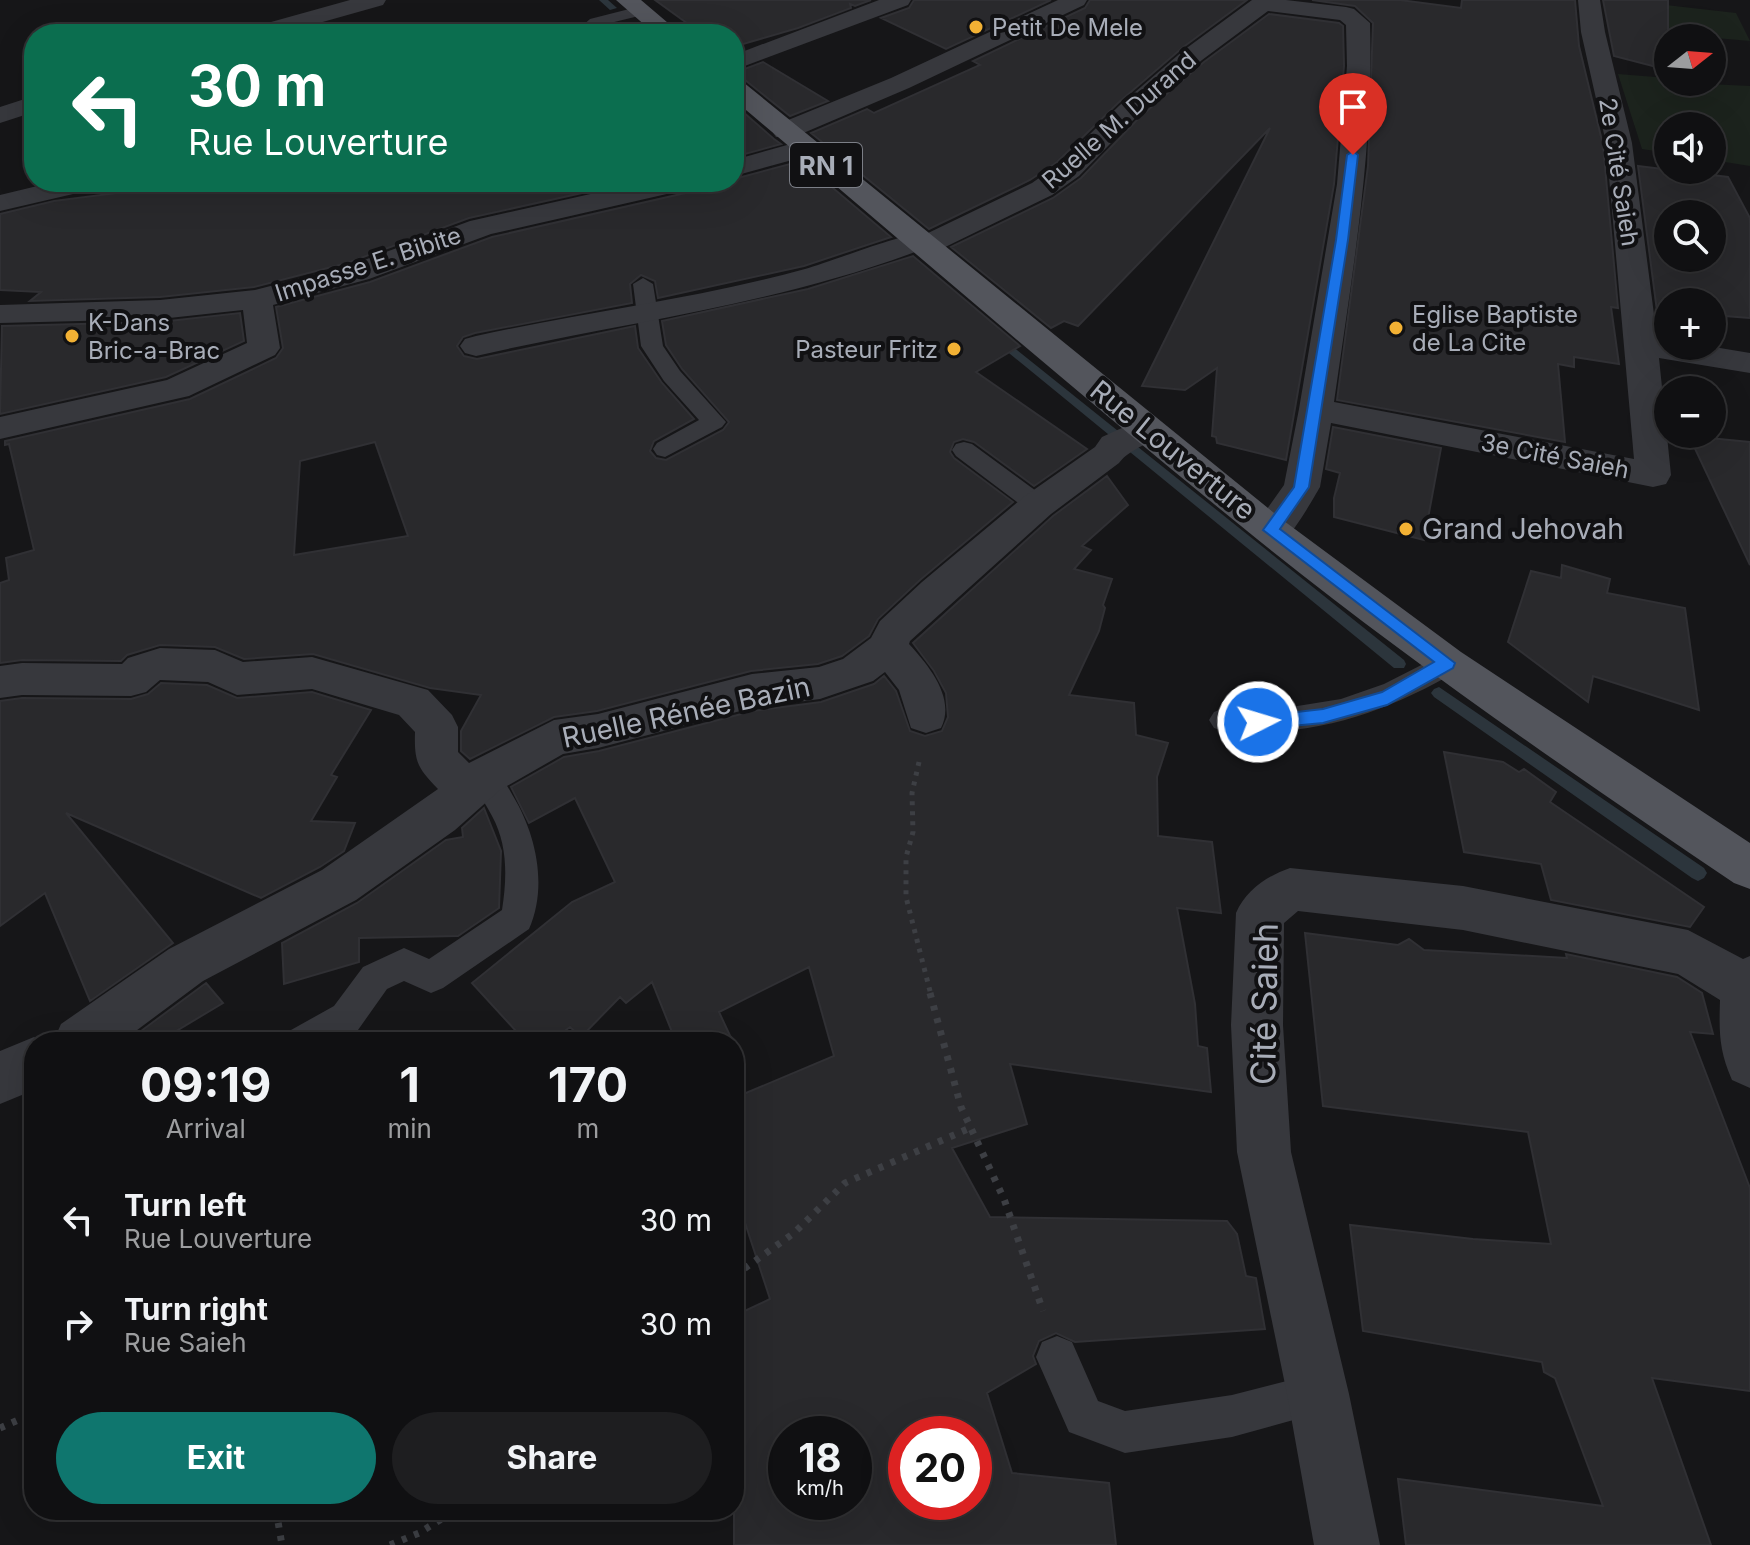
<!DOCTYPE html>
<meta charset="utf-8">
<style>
:root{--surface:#101012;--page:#1e1e20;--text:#f1f3f6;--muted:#9c9d9f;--line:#303032;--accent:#0f766e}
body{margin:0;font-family:Inter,sans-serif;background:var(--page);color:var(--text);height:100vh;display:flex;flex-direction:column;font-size:30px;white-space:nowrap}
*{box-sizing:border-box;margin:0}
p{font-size:26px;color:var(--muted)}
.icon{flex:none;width:44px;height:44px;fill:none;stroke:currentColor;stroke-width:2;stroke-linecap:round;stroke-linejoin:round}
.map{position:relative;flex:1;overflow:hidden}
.details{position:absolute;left:24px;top:1032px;width:720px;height:488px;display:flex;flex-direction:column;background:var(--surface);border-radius:32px;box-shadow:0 8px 32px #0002,0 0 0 2px var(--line)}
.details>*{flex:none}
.banner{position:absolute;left:24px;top:24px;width:720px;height:168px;border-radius:32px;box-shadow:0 8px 32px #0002,0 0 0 2px var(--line);background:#0b6e4f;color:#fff;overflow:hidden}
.needle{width:52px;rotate:73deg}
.fabs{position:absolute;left:1654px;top:24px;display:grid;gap:16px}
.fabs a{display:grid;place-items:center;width:72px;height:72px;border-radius:50%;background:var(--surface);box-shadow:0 8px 32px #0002,0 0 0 2px var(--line);font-size:40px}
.speed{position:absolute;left:768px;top:1416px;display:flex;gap:16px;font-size:40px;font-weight:700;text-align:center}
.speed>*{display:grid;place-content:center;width:104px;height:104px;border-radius:50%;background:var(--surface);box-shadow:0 8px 32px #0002,0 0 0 2px var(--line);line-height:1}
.speed small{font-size:20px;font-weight:400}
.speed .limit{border:12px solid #d22;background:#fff;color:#111}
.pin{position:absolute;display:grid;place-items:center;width:68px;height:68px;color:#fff;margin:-82px -34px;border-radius:50% 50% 50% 0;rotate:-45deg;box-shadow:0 0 8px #0007}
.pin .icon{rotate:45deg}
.me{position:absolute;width:88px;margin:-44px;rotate:85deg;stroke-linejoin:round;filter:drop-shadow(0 0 6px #0008)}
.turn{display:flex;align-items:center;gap:28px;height:168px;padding:0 32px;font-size:36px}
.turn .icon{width:104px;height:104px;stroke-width:2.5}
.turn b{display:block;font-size:56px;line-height:68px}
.eta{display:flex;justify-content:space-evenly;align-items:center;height:136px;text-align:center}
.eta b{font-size:48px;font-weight:700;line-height:56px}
.button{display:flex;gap:16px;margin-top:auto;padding:16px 32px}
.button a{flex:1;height:92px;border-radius:48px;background:var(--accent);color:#fff;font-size:32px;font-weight:700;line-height:92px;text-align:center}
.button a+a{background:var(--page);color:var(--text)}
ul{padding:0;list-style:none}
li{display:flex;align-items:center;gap:24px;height:104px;padding:0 32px}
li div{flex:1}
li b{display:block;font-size:30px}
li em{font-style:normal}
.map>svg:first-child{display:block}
.green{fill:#1c231d}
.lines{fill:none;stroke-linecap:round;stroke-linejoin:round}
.stream{fill:#2c353c;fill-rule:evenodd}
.building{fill:#29292c;stroke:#303034;stroke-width:2;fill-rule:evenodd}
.path-far1{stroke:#3d3f44;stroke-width:5;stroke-dasharray:4 6;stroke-linecap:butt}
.path{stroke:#3d3f44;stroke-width:7;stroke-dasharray:5 8;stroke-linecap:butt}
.service{fill:#37383d;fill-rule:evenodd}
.minor{fill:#37383d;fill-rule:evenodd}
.primary{fill:#53555c;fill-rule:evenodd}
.route{fill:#1a73e8;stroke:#114b97;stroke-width:2}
.poi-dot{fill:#f2b134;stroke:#111113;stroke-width:3}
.labels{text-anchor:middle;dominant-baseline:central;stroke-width:8;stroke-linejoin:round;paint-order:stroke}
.far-poi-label{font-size:24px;fill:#a8adb8;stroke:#111113;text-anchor:start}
.far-street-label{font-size:24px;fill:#a8adb8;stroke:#111113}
.shield{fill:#111113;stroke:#7b7e86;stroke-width:2}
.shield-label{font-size:26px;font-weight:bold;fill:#a8adb8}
.street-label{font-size:28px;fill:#a8adb8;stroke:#111113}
.poi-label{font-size:28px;fill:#a8adb8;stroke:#111113;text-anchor:start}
.near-street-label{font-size:34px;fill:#a8adb8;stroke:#111113}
</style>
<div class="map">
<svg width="1750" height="1545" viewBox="0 0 1750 1545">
<rect width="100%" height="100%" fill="#161618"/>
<path class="green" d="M1622,0L1736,13L1750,41L1612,29Z
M1618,74L1668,78V82L1750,86V166L1712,160V126H1668V153L1642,149Z"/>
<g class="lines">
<path class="stream" d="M599,0H608L617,8L610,10Z
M639,27L647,34H638L635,30Z
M997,334L1404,660L1406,664L1404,668H1394L993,340V336Z
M1439,687L1704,868L1707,873L1704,878L1698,881L1692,878L1434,697L1431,693L1434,689Z"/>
</g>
<path class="building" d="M655,0H871L855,6L850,4L851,8L798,28L736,46L741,49L734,52V34H702Z
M914,0H1051L946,49L881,18L909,8Z
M1090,0H1247L1182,48L1118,103L1057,162L1030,180L929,229L811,133L867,109L874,113L980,65L973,61L1085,8Z
M1312,0H1400L1461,8L1462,0H1575L1579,46L1603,145L1618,308L1611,307L1619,364L1574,357V367L1558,364L1565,442L1337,400L1368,166L1373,23L1355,6Z
M1603,0H1668V70L1614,56Z
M1269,14L1339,23L1343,26L1344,66L1334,184L1286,460L1217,443L1216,437L1212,436L1217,368L1185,390L1142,386L1270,128L1078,326L1064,321L1051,328L951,247L1053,198L1081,178L1140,117L1204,62Z
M763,62L828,101L790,116L745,80L734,77V73Z
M734,104L774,139L781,144L734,157Z
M801,161L891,237L804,266L658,298L655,281L641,275L630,284L632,303L475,333L463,337L457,346L464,356L477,359L635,326L638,348L662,383L694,419L654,441L650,451L656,458L666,460L723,430L729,422L682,369L666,345L662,321L808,289L913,256L1020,346L976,372L1087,449L1034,486L974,442L963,439L954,442L950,452L954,458L1013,502L920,580L878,619L869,636L842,656L818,664L751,671L597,711L554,717L470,759L461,751V731L481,695L430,688L313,654L244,659L215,647L160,645L127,655L121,661L22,660L0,663V583L9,580L6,558L34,550L9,444L5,445V441L190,399L276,358L283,348L276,307L370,282L492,237L694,191L699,185L734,182V179ZM375,442L408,536L294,555L300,461Z
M1638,166L1728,177L1750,218V318L1712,315V302H1668V312L1657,311ZM1668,214H1712V258H1668Z
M203,182H616L618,185L469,218L347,263L254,287L160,297L30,301L41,292L0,290V214L54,201Z
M240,313L244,341L166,377L0,414L2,326L160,322Z
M1333,427L1441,448L1424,540L1334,517V498L1340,473L1326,469Z
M1689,436L1750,442V565Z
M1107,476L1128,505L1082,546L1091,550L1074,569L1112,579L1103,605L1105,608L1099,631L1069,695L1134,703L1136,735L1168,743L1157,777L1158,836L1212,842L1221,913L1177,908L1195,1004L1198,1046L1207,1048L1211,1092L1010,1064L1027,1124L952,1148L990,1217L1227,1221L1237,1234L1246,1276L1256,1278L1265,1329L1075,1342L1056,1333L1039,1341L1033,1356L1036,1364L987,1393L1012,1473L1109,1483L1116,1545H734V1316L770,1299L734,1189V1098L834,1056L809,967L719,1012L733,1042H676L652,982L626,1003L620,997L581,1037L570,1027L550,1042H526L472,983L572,902L615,882L575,798L529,823L511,787L564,757L599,751L753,711L821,702L874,684L884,676L896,691L910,731L925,736L942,731L948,717L946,693L934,671L913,643L1053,516ZM786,1434H854V1502H786ZM906,1434H974V1502H906Z
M1562,565L1610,579L1607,593L1685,608L1699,710L1593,676L1588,702L1508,642L1531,571L1561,578Z
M161,683L207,685L237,698L312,692L371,710L331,775L337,777L311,821L355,823L344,851L320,867L261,898L66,813L173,943L90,1001L45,893L0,926V701L22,698L131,699L148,694Z
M1444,752L1503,762L1519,772L1524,769L1556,792L1550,802L1704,907L1690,927L1551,900L1541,864L1464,852Z
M484,808L501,851L499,908L458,936L359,938V962L284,984L282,943L357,903L446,840L463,837L462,828Z
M1305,933L1398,945L1409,939L1424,950L1567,958L1566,954L1677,977L1702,993L1713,1034L1690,1032L1750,1188V1391L1652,1378L1711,1545H1406L1398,1479L1603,1506L1555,1378L1544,1372L1542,1362L1363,1331L1350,1225L1473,1239L1551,1244L1528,1132L1323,1106Z
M206,983L223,1003L158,1042H145L141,1031Z"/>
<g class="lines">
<path class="path-far1" d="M919,762L912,793L913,832L906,857V897L931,995"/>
<path class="path" d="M930,993L961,1107L1004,1199L1043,1311
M734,1276L794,1233L845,1183L970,1128
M0,1428L34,1413
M276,1510L282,1545
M390,1545L419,1533L456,1510"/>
<path class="service" d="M641,6L649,11L647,14L602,25L591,34H573L590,19Z
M507,25L513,27L518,34H502L499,30Z
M643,278L653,284L663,346L680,371L726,422L722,427L665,457L657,455L653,449L657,443L699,420L664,381L641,346L633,284Z
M964,442L972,444L1047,499L1050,505L1047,511L1038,514L1029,511L956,456L952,450L956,444Z
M1447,652L1457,655L1461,663L1457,671C1399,705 1338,729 1269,732C1251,733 1231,734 1214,728L1209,720L1214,712L1224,708H1285L1341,699L1384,684Z
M484,764C499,770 505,782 513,796C536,834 548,886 529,929L443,988L431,993L404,981L387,989L358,1030L337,1042H285L291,1030L334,1006L363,967L404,948L429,959L502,910C507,878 508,845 492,816C485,802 476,791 469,777L473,768Z
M1057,1336L1072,1342L1098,1401L1125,1411L1232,1395L1318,1373L1333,1379L1339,1394L1333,1409L1232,1437L1125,1453L1069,1432L1036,1357L1042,1342Z"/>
<path class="minor" d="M350,0H386L383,5L280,34H242L246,29Z
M879,0H911L908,5L734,70V55Z
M1058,0H1087L1084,5L909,88L794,137H776L772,131L776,125L891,78Z
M1252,0H1286L1346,7L1354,9L1370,23C1374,150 1352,276 1334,402L1634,459L1606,143L1581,32L1578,0H1600L1605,32L1632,143L1657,338L1668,339V346H1708L1750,353V373L1659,358L1671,475L1666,484L1653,487L1331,423L1320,487C1313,499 1294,533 1283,540C1274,545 1266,542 1258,539L1252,530L1284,485L1299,409L1337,184L1347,66L1346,25L1340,20L1268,11L1202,60L1138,115L1079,176L1052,195L935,252L925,255L915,252C774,305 623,322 476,356L465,353L460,346L465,339L476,336C585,312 697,299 805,269C828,263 909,230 926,234L1032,183L1059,164L1120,105L1184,50Z
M34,96V112L0,123V107Z
M805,140L814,142L818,148L814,154L734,176V160Z
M54,182H103L99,188L0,211V195Z
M644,182H697L693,188L491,234L369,279L273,305L280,348L275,355L189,396L0,439V417L167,380L247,343L243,310L160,319L0,323V305L160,300L255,290L348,266L470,221Z
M1146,417L1158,420L1163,428C1153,445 1131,447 1119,463L1051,514L910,641L909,644C929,666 956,698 941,728L926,733L911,728L899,690L885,672L873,681L820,699L752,708L598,748L563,754L500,790L455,830L356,900L203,981L121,1042H53L61,1024L169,949L322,870L438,789C418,768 414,763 415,732L399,715L312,689L237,695L208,682L160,680L146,692L131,696L22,695L0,698V666L22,663L122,664L128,658L160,648L215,650L243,662L312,657L428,690L452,715L458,727V752L469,763L554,720L598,714L752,674L819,667L843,659L871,638L880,621L922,582L1025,496L1095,447L1102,437Z
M1290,868L1463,886L1688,930L1743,959L1750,956V1088L1732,1080C1719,1050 1719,1033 1720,1000L1678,974L1463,930L1298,911L1284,923L1283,1025L1291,1152L1349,1394L1380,1545H1314L1287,1394L1237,1152L1231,1025L1236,913C1246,890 1267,876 1290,868Z
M34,1037L46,1042H34V1090L0,1104V1051Z"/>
<path class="primary" d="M616,0H641L681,34H655Z
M734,80L743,82L1284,521L1461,652L1750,843V889L1734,883C1571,773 1410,662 1257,539C1080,396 908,246 734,100Z"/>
</g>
<path class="route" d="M1353,151L1358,155L1348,240L1309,487L1280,529L1455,663L1453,668L1387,705L1323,723L1258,729L1251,727L1249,722L1251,717L1323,709L1382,692L1434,662L1263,530L1294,487L1336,240L1347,155Z"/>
<g class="poi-dot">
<circle cx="976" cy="27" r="8"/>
<circle cx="1396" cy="328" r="8"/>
<circle cx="72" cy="336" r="8"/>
<circle cx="954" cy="349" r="8"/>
<circle cx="1406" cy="529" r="8"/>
</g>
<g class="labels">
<g class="far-poi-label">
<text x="992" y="27">Petit De Mele</text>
<text x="1412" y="314">Eglise Baptiste<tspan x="1412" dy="28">de La Cite</tspan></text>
<text x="88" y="322">K-Dans<tspan x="88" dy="28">Bric-a-Brac</tspan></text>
<text x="938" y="349" text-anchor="end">Pasteur Fritz</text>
</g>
<g class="far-street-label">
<text transform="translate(1119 120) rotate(-41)">Ruelle M. Durand</text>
<text transform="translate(1619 172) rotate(81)">2e Cité Saieh</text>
<text transform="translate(368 264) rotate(-18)">Impasse E. Bibite</text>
<text transform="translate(1555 456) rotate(11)">3e Cité Saieh</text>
</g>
<rect class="shield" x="790" y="143" width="72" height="44" rx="6"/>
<g class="shield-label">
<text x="826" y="165">RN 1</text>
</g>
<g class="street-label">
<text transform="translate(1173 450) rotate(39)">Rue Louverture</text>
<text transform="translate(686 712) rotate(-12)">Ruelle Rénée Bazin</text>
</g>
<g class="poi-label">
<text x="1422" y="529">Grand Jehovah</text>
</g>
<g class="near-street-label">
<text transform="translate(1264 1004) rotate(-89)">Cité Saieh</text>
</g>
</g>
</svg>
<div class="fabs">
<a><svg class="needle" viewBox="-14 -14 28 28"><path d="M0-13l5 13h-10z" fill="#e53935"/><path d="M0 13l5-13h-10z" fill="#9c9d9f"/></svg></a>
<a><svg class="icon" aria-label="sound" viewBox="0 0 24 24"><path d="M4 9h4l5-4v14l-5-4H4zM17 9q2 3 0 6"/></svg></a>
<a><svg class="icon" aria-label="search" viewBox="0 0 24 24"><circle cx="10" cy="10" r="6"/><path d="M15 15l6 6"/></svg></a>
<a>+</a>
<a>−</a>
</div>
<div class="speed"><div>18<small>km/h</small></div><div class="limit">20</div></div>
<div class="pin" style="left:1353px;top:155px;background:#d93025"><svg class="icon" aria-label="arrive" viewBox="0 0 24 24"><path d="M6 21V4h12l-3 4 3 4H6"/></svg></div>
<svg class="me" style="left:1258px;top:722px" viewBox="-20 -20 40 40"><circle r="17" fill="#1a73e8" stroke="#fff" stroke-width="3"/><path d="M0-11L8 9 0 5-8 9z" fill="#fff"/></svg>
<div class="banner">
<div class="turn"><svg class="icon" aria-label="left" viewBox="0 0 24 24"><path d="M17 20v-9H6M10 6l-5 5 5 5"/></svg><div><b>30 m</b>Rue Louverture</div></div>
</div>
<section class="details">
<div class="eta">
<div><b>09:19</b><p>Arrival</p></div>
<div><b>1</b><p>min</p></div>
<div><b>170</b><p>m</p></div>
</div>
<ul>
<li><svg class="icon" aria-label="left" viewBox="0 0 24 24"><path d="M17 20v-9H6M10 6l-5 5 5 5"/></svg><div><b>Turn left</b><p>Rue Louverture</p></div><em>30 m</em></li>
<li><svg class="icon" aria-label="right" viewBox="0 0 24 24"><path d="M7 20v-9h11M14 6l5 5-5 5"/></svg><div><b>Turn right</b><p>Rue Saieh</p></div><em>30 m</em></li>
</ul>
<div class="button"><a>Exit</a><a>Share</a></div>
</section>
</div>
